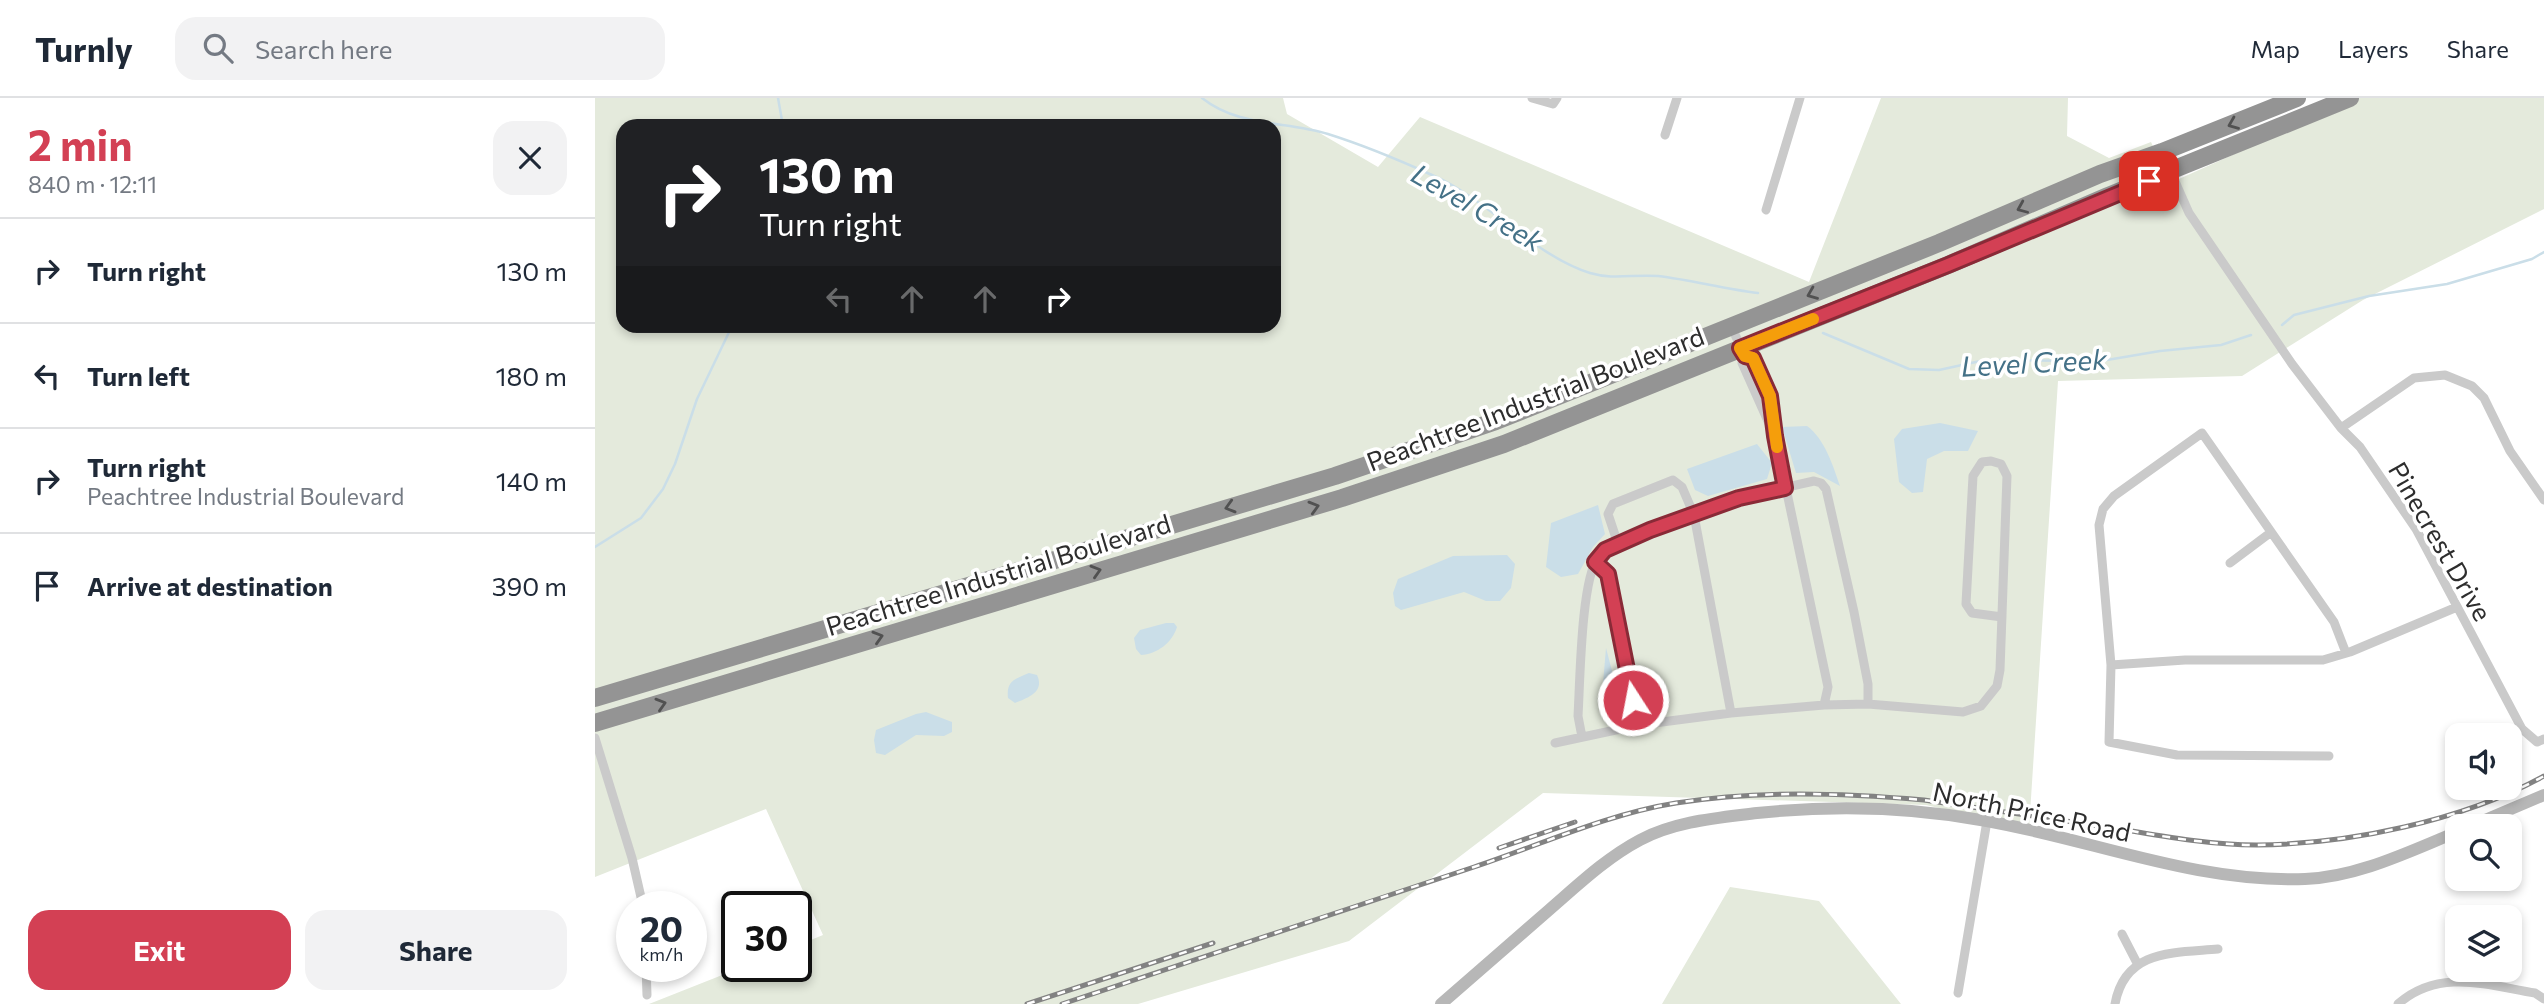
<!DOCTYPE html>
<meta charset="utf-8">
<style>
:root{--surface:#fff;--page:#f2f2f3;--text:#1f2937;--muted:#747a83;--line:#e0e1e3;--accent:#d34054}
body{margin:0;font-family:Commissioner,sans-serif;background:var(--page);color:var(--text);height:100vh;display:flex;flex-direction:column;font-size:26px;white-space:nowrap}
*{box-sizing:border-box;margin:0}
p{font-size:23px;color:var(--muted)}
.icon{flex:none;width:38px;height:38px;fill:none;stroke:currentColor;stroke-width:2;stroke-linecap:round;stroke-linejoin:round}
.map{position:relative;flex:1;overflow:hidden}
.side{display:flex;flex-direction:column;background:var(--surface);width:595px}
.side>*{flex:none}
.banner{position:absolute;left:21px;top:21px;width:665px;height:214px;border-radius:21px;box-shadow:0 4px 10px #0003;background:#202124;color:#fff;overflow:hidden}
.fabs{position:absolute;left:1850px;top:625px;display:grid;gap:14px}
.fabs a{display:grid;place-items:center;width:77px;height:77px;border-radius:14px;background:var(--surface);box-shadow:0 4px 10px #0003;font-size:35px}
.speed{position:absolute;left:21px;top:793px;display:flex;gap:14px;font-size:35px;font-weight:700;text-align:center}
.speed>*{display:grid;place-content:center;width:91px;height:91px;border-radius:50%;background:var(--surface);box-shadow:0 4px 10px #0003;line-height:1}
.speed small{font-size:18px;font-weight:400}
.speed .limit{border:4px solid #111;border-radius:10px;background:#fff;color:#111}
.pin{position:absolute;display:grid;place-items:center;width:60px;height:60px;color:#fff;margin:-30px;border-radius:14px;box-shadow:0 4px 10px #0006}
.me{position:absolute;width:77px;margin:-38px;rotate:349deg;stroke-linejoin:round;filter:drop-shadow(0 0 5px #0008)}
.turn{display:flex;align-items:center;gap:24px;height:147px;padding:0 28px;font-size:32px}
.turn .icon{width:91px;height:91px;stroke-width:2.5}
.turn b{display:block;font-size:49px;line-height:60px}
.lanes{display:flex;align-items:center;height:66px;padding:0 28px;background:#0003;justify-content:center;gap:35px;direction:ltr}
.lanes .off{opacity:.35}
.round{display:grid;place-items:center;flex:none;width:74px;height:74px;border-radius:21px;background:var(--page)}
.head{display:flex;align-items:center;justify-content:space-between;height:119px;padding:0 28px}
h1{font-size:42px;font-weight:700;line-height:52px;color:var(--accent)}
.primary-button{display:flex;gap:14px;margin-top:auto;padding:14px 28px}
.primary-button a{flex:1;height:80px;border-radius:21px;background:var(--accent);color:#fff;font-size:28px;font-weight:700;line-height:80px;text-align:center}
.primary-button a+a{background:var(--page);color:var(--text)}
ul{padding:0;list-style:none}
li{display:flex;align-items:center;gap:21px;height:105px;padding:0 28px;border-top:2px solid var(--line)}
li div{flex:1}
li b{display:block;font-size:26px}
li em{font-style:normal}
header{display:flex;align-items:center;gap:42px;box-sizing:border-box;height:98px;padding:0 35px;background:var(--surface);border-bottom:2px solid var(--line)}
header strong{font-size:33px}
nav{display:flex;gap:38px;margin-inline-start:auto;font-size:24px}
.search{width:490px;height:63px;background:var(--page);display:flex;align-items:center;gap:18px;box-sizing:border-box;padding:0 24px;border-radius:21px;color:var(--muted);font-size:26px}
main{display:flex;flex:1;min-height:0}
.map>svg:first-child{display:block}
.green{fill:#e4eadc;fill-rule:evenodd}
.water{fill:#cadee8}
.lines{fill:none;stroke-linecap:round;stroke-linejoin:round}
.stream{stroke:#cadee8;stroke-width:2.5}
.street{stroke:#cacaca;stroke-width:9}
.secondary{stroke:#b7b7b7;stroke-width:12}
.highway{stroke:#949494;stroke-width:18}
.rail-casing{stroke:#828282;stroke-width:5}
.rail{stroke:#fff;stroke-width:2.5;stroke-dasharray:8;stroke-linecap:butt}
.oneway{stroke:#515151}
.route-casing{stroke:#892a37;stroke-width:18}
.route{stroke:#d34054;stroke-width:12}
.slow{stroke:#f59e0b;stroke-width:12}
.labels{text-anchor:middle;dominant-baseline:central;stroke-width:7;stroke-linejoin:round;paint-order:stroke}
.street-label{font-size:26px;fill:#2d2d2d;stroke:#fff}
.water-label{font-size:28px;font-style:italic;fill:#447187;stroke:#fff}
</style>
<header>
<strong>Turnly</strong>
<div class="search"><svg class="icon" aria-label="search" viewBox="0 0 24 24"><circle cx="10" cy="10" r="6"/><path d="M15 15l6 6"/></svg>Search here</div>
<nav><a>Map</a><a>Layers</a><a>Share</a></nav>
</header>
<main>
<section class="side">
<div class="head"><div><h1>2 min</h1><p>840 m · 12:11</p></div><a class="round"><svg class="icon" aria-label="close" viewBox="0 0 24 24"><path d="M6 6l12 12M18 6L6 18"/></svg></a></div>
<ul>
<li><svg class="icon" aria-label="right" viewBox="0 0 24 24"><path d="M7 20v-9h11M14 6l5 5-5 5"/></svg><div><b>Turn right</b></div><em>130 m</em></li>
<li><svg class="icon" aria-label="left" viewBox="0 0 24 24"><path d="M17 20v-9H6M10 6l-5 5 5 5"/></svg><div><b>Turn left</b></div><em>180 m</em></li>
<li><svg class="icon" aria-label="right" viewBox="0 0 24 24"><path d="M7 20v-9h11M14 6l5 5-5 5"/></svg><div><b>Turn right</b><p>Peachtree Industrial Boulevard</p></div><em>140 m</em></li>
<li><svg class="icon" aria-label="arrive" viewBox="0 0 24 24"><path d="M6 21V4h12l-3 4 3 4H6"/></svg><div><b>Arrive at destination</b></div><em>390 m</em></li>
</ul>
<div class="primary-button"><a>Exit</a><a>Share</a></div>
</section>
<div class="map">
<svg width="1949" height="906" viewBox="0 0 1949 906">
<rect width="100%" height="100%" fill="#fff"/>
<path class="green" d="M0,0H688L692,16L783,69L825,19L1214,184L1286,0H1473L1472,38L1514,60L1556,44L1575,85L1764,0H1949V111L1768,202L1647,278L1463,283L1434,731L1331,707L948,695L754,843L543,906H54L150,868H201V848L228,837L171,711L0,779ZM28,28H679V228H28Z
M1135,789L1224,803L1306,906H1067Z"/>
<path class="water" d="M1345,325L1383,333L1373,353H1349L1332,361L1328,394L1317,395L1304,384L1299,341L1307,331Z
M1212,328C1230,341 1238,368 1245,388L1219,374L1201,375L1187,329Z
M1162,346L1177,365L1172,381L1113,398L1100,392L1092,371Z
M1003,407L1010,436L998,449L983,476L966,479L951,469L956,425Z
M912,457L920,466L916,490L905,503H891L869,494L806,512L800,508L798,495L803,481L858,458Z
M571,525H579L582,529C577,545 562,556 546,557L541,551L539,540L545,532Z
M1011,550L1027,611L1011,614L1007,597Z
M434,575L442,577C450,594 433,600 420,605L413,600C411,583 420,581 434,575Z
M331,614L357,624V634L349,638L321,637L290,657L281,655L279,642L281,632L321,616Z"/>
<g class="lines">
<path class="stream" d="M183,0L188,28
M607,0C643,29 691,23 733,36C768,47 804,62 837,77C892,101 940,158 995,175C1018,182 1039,176 1063,178C1097,182 1129,191 1163,195
M1687,227L1699,217L1774,198L1852,186L1937,161L1949,154
M1228,235L1314,271L1344,272L1390,262L1506,263L1565,253L1626,247L1656,237
M0,449L46,420L68,391L80,366L102,301L137,228"/>
<path class="street" d="M937,0L958,6L962,0
M1070,37L1082,0
M1567,54L1594,115L1697,266L1746,330L1765,349L1821,431L1927,631L1942,644L1949,641
M1171,112L1205,0
M1136,228L1150,258L1147,265L1176,330
M1150,258L1159,260L1175,298L1180,338L1233,589L1229,607
M1746,330L1819,280L1850,277L1877,288L1889,300L1915,353L1949,402
M1023,446L1013,416L1018,406L1078,382L1087,389L1099,417L1136,615
M1000,464L1013,476L1043,628
M1635,465L1675,435
M1516,567L1590,562H1728L1755,554L1862,509
M987,639L983,618C985,586 986,481 1003,460C1008,452 1017,449 1026,445L1144,400L1219,383L1226,385L1231,391L1259,514L1273,586V606
M0,640L37,760L48,808
M960,645L1044,627L1136,615L1229,607L1273,606L1368,614L1386,608L1402,588L1405,572L1412,378L1406,366L1396,363L1387,364L1378,378L1371,506L1377,515L1407,519
M1734,658L1582,657L1514,644L1516,567L1504,427L1508,411L1519,398L1607,335L1739,524L1751,555
M1527,836L1542,865
M51,868L52,897
M1363,895L1392,723
M1520,906C1530,851 1579,855 1623,851
M1803,906C1844,870 1892,887 1940,895L1949,901"/>
<path class="secondary" d="M1876,728L1949,697
M846,906C882,875 918,843 954,812C983,787 1011,760 1045,742C1081,723 1123,720 1162,715C1239,707 1317,709 1392,723C1498,742 1601,785 1710,781C1763,779 1815,753 1862,734"/>
<path class="highway" d="M0,600L740,378L901,323L1344,145L1505,76L1567,54L1702,0
M0,625L747,400L909,346L1353,167L1513,98L1755,0"/>
<g class="rail-casing">
<path id="rail" d="M904,750L980,724
M432,906L618,845
M467,906C604,861 741,814 879,769C945,747 1012,716 1081,705C1164,692 1246,695 1329,702C1393,711 1456,721 1519,730C1566,738 1614,747 1662,747C1754,746 1867,723 1949,678"/>
</g>
<use href="#rail" class="rail"/>
</g>
<defs><path id="oneway-chevron" d="M-2-3.5L2.5 0L-2 3.5" fill="none" stroke-width="1.6" stroke-linecap="round" stroke-linejoin="round" transform="scale(1.75)"/></defs>
<g class="oneway">
<use href="#oneway-chevron" transform="translate(1638 26) rotate(158)"/>
<use href="#oneway-chevron" transform="translate(1427 110) rotate(157)"/>
<use href="#oneway-chevron" transform="translate(1217 196) rotate(158)"/>
<use href="#oneway-chevron" transform="translate(635 409) rotate(164)"/>
<use href="#oneway-chevron" transform="translate(719 409) rotate(-16)"/>
<use href="#oneway-chevron" transform="translate(501 473) rotate(-17)"/>
<use href="#oneway-chevron" transform="translate(283 539) rotate(-17)"/>
<use href="#oneway-chevron" transform="translate(66 606) rotate(-17)"/>
</g>
<g class="lines">
<g class="route-casing">
<path id="route" d="M1038,602L1013,476L1000,464L1010,452L1055,432L1144,400L1190,390L1180,338L1175,298L1158,260L1150,258L1145,250L1353,167L1554,83"/>
</g>
<use href="#route" class="route"/>
<path class="slow" d="M1182,349L1175,298L1158,260L1150,258L1145,250L1218,221"/>
</g>
<g class="labels">
<g class="street-label">
<text transform="translate(940 300) rotate(-21)">Peachtree Industrial Boulevard</text>
<text transform="translate(1846 443) rotate(60)">Pinecrest Drive</text>
<text transform="translate(403 476) rotate(-17)">Peachtree Industrial Boulevard</text>
<text transform="translate(1437 713) rotate(12)">North Price Road</text>
</g>
<g class="water-label">
<text transform="translate(883 109) rotate(30)">Level Creek</text>
<text transform="translate(1439 264) rotate(-3)">Level Creek</text>
</g>
</g>
</svg>
<div class="fabs">
<a><svg class="icon" aria-label="sound" viewBox="0 0 24 24"><path d="M4 9h4l5-4v14l-5-4H4zM17 9q2 3 0 6"/></svg></a>
<a><svg class="icon" aria-label="search" viewBox="0 0 24 24"><circle cx="10" cy="10" r="6"/><path d="M15 15l6 6"/></svg></a>
<a><svg class="icon" aria-label="layers" viewBox="0 0 24 24"><path d="M12 4l9 5-9 5-9-5zM3 14l9 5 9-5"/></svg></a>
</div>
<div class="speed"><div>20<small>km/h</small></div><div class="limit">30</div></div>
<div class="pin" style="left:1554px;top:83px;background:#d93025"><svg class="icon" aria-label="arrive" viewBox="0 0 24 24"><path d="M6 21V4h12l-3 4 3 4H6"/></svg></div>
<svg class="me" style="left:1038px;top:602px" viewBox="-20 -20 40 40"><circle r="17" fill="#d34054" stroke="#fff" stroke-width="3"/><path d="M0-11L8 9 0 5-8 9z" fill="#fff"/></svg>
<div class="banner">
<div class="turn"><svg class="icon" aria-label="right" viewBox="0 0 24 24"><path d="M7 20v-9h11M14 6l5 5-5 5"/></svg><div><b>130 m</b>Turn right</div></div>
<div class="lanes"><svg class="icon off" aria-label="left" viewBox="0 0 24 24"><path d="M17 20v-9H6M10 6l-5 5 5 5"/></svg><svg class="icon off" aria-label="ahead" viewBox="0 0 24 24"><path d="M12 20V5M6 11l6-6 6 6"/></svg><svg class="icon off" aria-label="ahead" viewBox="0 0 24 24"><path d="M12 20V5M6 11l6-6 6 6"/></svg><svg class="icon" aria-label="right" viewBox="0 0 24 24"><path d="M7 20v-9h11M14 6l5 5-5 5"/></svg></div>
</div>
</div>
</main>
